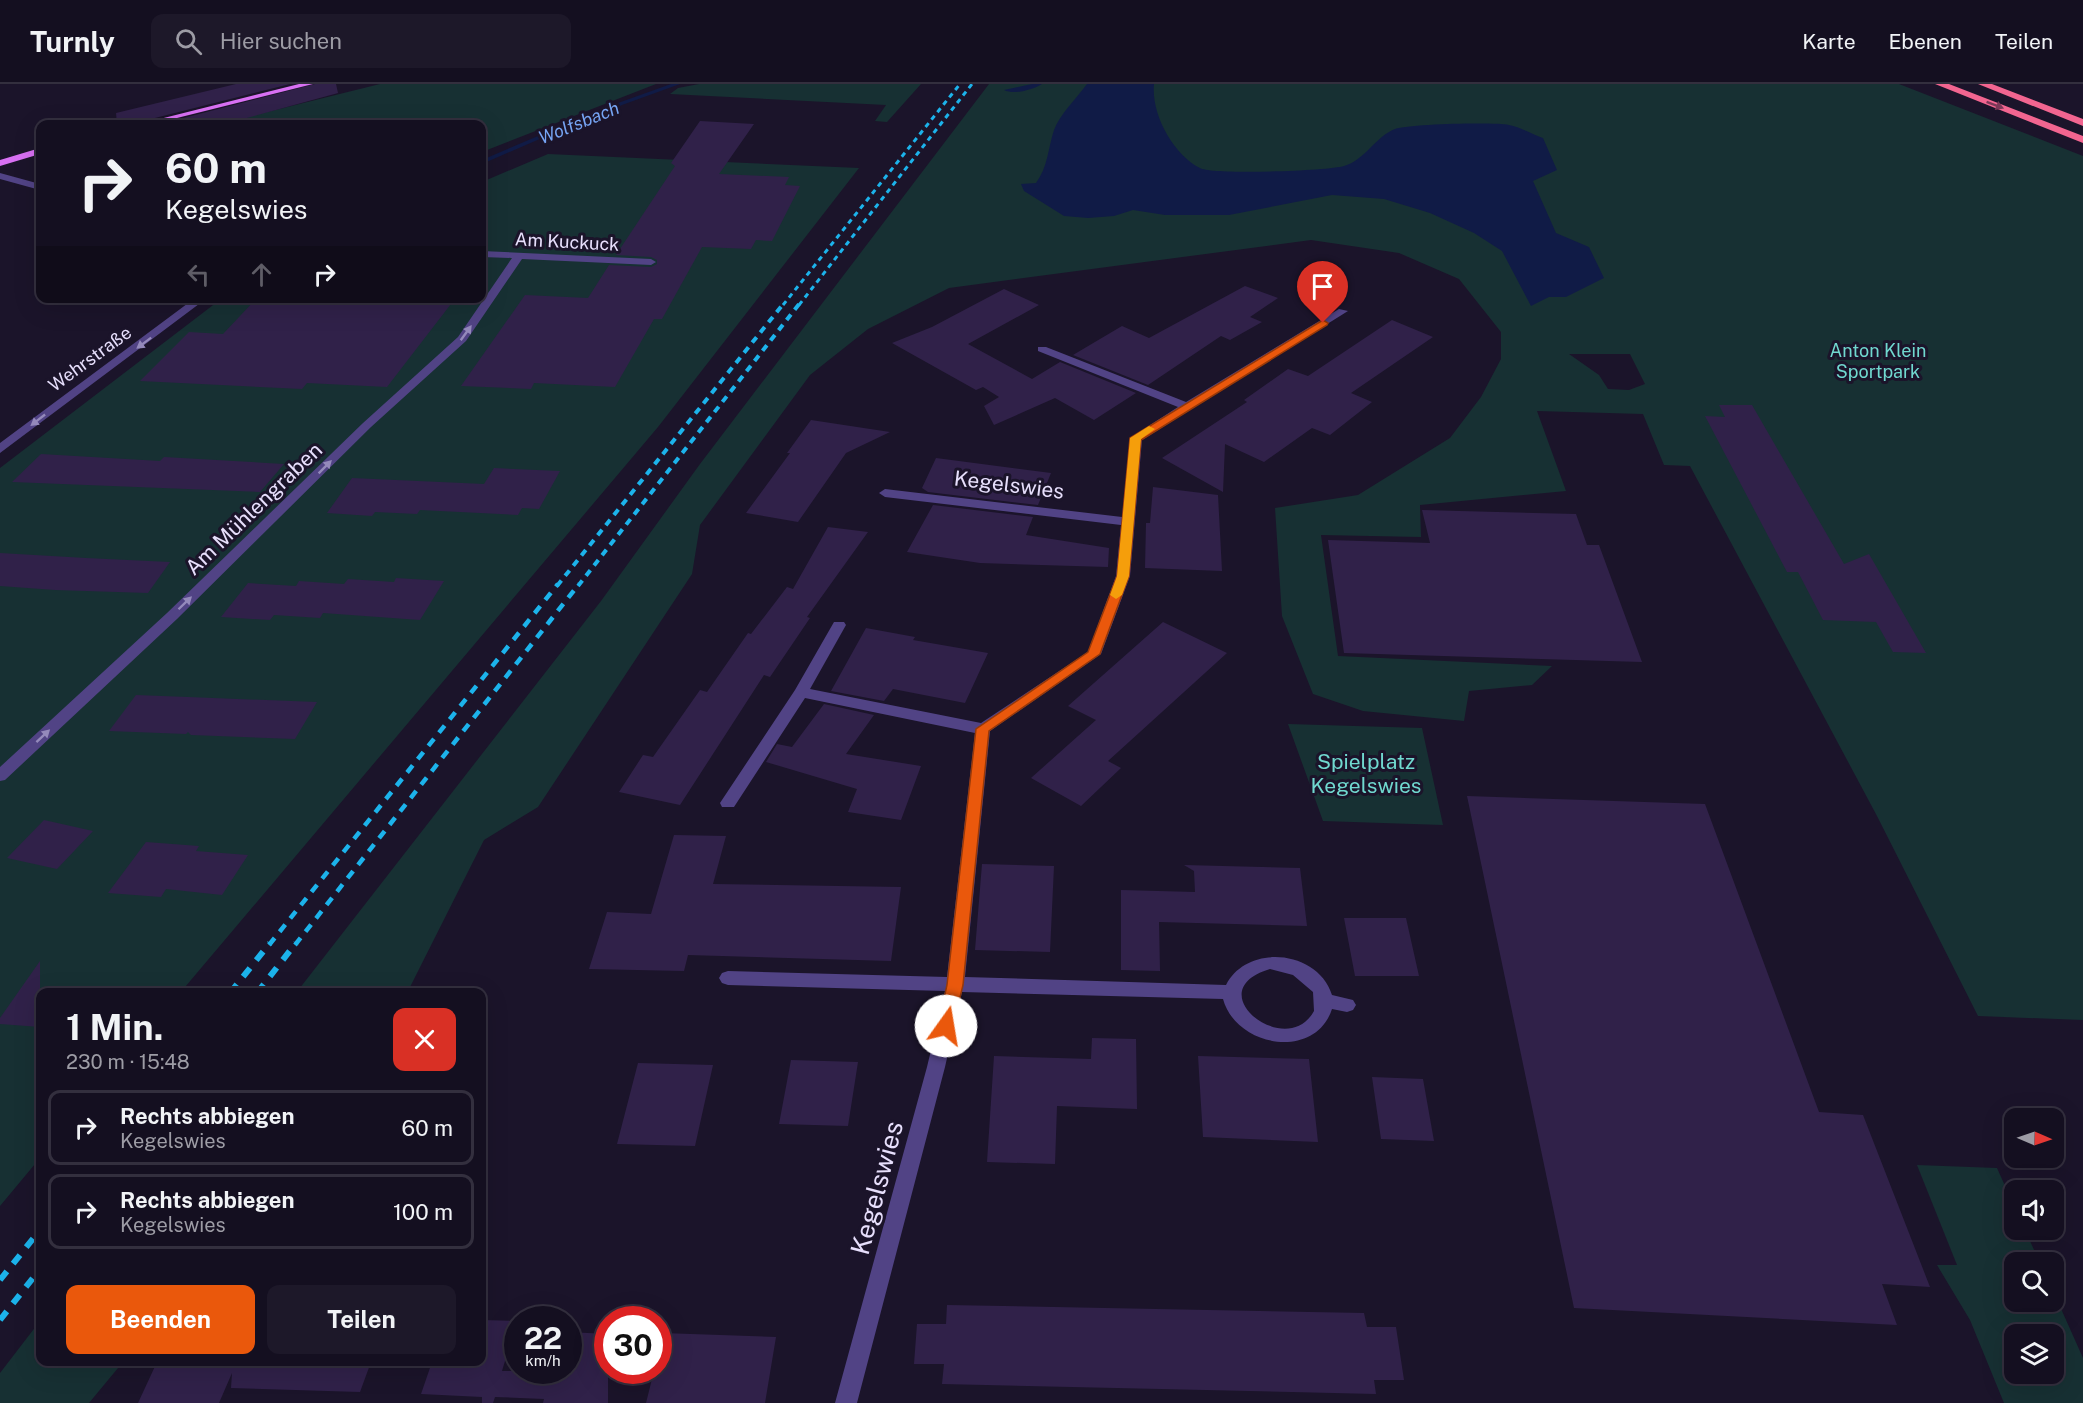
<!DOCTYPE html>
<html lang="de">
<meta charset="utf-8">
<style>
body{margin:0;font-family:"Public Sans",sans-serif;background:#1d1829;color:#f1f3f6;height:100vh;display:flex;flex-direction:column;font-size:22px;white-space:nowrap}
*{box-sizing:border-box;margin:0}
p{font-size:20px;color:#9d9ca5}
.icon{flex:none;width:33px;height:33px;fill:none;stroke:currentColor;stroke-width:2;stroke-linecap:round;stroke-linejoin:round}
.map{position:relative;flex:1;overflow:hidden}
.panel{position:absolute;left:36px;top:904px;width:450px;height:378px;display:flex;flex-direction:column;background:#140f20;border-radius:12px;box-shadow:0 6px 24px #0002,0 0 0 2px #332f3e}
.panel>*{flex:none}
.guide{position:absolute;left:36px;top:36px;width:450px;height:183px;border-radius:12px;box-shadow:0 6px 24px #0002,0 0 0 2px #332f3e;background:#140f20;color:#f1f3f6;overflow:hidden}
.needle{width:39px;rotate:92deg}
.controls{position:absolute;left:2004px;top:1024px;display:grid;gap:12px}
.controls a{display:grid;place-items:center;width:60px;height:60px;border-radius:12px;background:#140f20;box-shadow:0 6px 24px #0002,0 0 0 2px #332f3e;font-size:30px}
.speed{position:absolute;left:504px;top:1222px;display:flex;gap:12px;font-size:30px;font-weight:700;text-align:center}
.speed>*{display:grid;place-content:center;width:78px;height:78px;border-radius:50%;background:#140f20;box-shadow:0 6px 24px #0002,0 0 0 2px #332f3e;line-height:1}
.speed small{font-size:15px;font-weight:400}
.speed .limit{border:9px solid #d22;background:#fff;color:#111}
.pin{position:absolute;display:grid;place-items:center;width:51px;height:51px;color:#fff;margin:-62px -26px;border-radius:50% 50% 50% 0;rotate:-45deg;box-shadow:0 0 6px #0007}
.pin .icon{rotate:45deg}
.me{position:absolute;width:66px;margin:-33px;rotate:13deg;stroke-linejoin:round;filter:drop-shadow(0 0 4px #0008)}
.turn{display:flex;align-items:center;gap:21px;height:126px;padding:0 30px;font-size:27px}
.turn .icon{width:78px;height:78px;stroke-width:2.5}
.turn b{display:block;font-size:42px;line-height:51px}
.lanes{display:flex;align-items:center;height:57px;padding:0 30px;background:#0003;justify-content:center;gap:30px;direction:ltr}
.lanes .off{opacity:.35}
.round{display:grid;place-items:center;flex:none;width:63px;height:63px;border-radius:12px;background:#1d1829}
.head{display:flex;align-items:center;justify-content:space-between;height:102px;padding:0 30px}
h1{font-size:36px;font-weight:700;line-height:45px}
.primary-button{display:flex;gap:12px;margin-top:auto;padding:12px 30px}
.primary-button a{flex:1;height:69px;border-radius:12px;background:#ea580c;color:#fff;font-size:24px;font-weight:700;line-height:69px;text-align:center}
.primary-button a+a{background:#1d1829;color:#f1f3f6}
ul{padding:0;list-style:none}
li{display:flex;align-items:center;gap:18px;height:75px;margin:0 12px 9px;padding:0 18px;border:3px solid #332f3e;border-radius:12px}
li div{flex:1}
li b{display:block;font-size:22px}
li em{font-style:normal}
header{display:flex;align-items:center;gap:36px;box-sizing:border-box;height:84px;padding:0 30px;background:#140f20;border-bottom:2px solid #332f3e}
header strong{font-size:28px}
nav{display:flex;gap:33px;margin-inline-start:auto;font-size:21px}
.search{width:420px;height:54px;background:#1d1829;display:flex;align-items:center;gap:15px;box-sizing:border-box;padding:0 21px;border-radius:12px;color:#9d9ca5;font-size:22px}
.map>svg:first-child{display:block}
.green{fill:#173033;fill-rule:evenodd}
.water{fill:#101b46}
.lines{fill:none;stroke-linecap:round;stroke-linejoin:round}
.stream{fill:#101b46;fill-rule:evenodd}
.building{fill:#302149}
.minor{fill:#514385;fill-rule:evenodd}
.major{fill:#d870f3;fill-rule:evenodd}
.highway{fill:#f26590;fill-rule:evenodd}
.rail-far3{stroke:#1cb3eb;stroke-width:3;stroke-dasharray:5 4.5;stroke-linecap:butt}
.rail-far2{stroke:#1cb3eb;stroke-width:4;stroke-dasharray:7 6;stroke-linecap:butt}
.rail-far1{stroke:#1cb3eb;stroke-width:4.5;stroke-dasharray:9 8;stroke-linecap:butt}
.rail{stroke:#1cb3eb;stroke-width:6;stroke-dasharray:11 10;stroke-linecap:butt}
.oneway{fill:#7c3858}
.oneway2{fill:#9489bb}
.route{fill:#ea580c;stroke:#983908;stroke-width:1.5}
.slow{fill:#f59e0b}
.labels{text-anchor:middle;stroke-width:6;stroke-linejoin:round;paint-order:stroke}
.far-water-label{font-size:18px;font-style:italic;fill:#76a4f3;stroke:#1b142a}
.far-street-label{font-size:18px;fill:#e7dffc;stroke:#1b142a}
.far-park-label{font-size:18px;fill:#70d8cf;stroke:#1b142a}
.street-label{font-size:21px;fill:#e7dffc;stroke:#1b142a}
.park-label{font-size:21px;fill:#70d8cf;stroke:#1b142a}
.near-street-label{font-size:26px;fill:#e7dffc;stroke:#1b142a}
</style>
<header>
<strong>Turnly</strong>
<div class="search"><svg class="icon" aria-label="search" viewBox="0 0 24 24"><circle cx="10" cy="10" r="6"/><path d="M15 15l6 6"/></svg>Hier suchen</div>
<nav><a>Karte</a><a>Ebenen</a><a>Teilen</a></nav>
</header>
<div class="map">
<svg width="2083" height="1319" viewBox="0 0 2083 1319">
<rect width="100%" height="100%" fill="#1b142a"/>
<path class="green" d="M 380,0 L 656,0 L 482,68 L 482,40 L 219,40 Z
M 699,0 L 921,0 L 887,38 L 875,37 L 886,21 L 670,10 L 678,4 Z
M 989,0 L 1899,0 L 2083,72 L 2083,936 L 1978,932 L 1877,732 L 1690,382 L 1664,381 L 1643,330 L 1537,327 L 1566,407 L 1420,421 L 1421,453 L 1321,451 L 1338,572 L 1552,582 L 1532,601 L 1469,607 L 1464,637 L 1363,627 L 1313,610 L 1282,532 L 1275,424 L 1358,411 L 1450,354 L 1481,313 L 1501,275 L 1501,248 L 1459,195 L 1399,169 L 1311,156 L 949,204 L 868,245 L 810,291 L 700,441 L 692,490 L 538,723 L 484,756 L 407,909 L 296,909 L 601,517 L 700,380 ZM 1569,270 L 1630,270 L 1645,300 L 1629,306 L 1608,305 L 1599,291 Z
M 548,70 L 859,84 L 658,343 L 180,909 L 40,909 L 40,1074 L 0,1122 L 0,384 L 221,215 L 482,214 L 482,98 Z
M 1288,640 L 1422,644 L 1443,741 L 1323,737 Z
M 1917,1081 L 1997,1084 L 2014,1122 L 2014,1146 L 2025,1146 L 2040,1179 L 2014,1179 L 2014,1218 L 2054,1218 L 2054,1209 L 2083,1274 L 2083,1319 L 2004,1319 L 1970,1236 L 1937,1181 L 1957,1181 ZM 2014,1251 L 2054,1251 L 2054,1290 L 2014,1290 Z
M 40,1237 L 40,1278 L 123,1278 L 89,1319 L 0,1319 L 0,1289 Z"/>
<path class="water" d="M 1087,0 L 1154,0 C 1151,30 1173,70 1200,84 C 1211,91 1328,87 1344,82 C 1364,77 1376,52 1395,45 C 1409,40 1495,38 1509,41 C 1520,43 1532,50 1543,54 L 1557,86 L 1533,97 L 1556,149 L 1589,163 L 1604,194 L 1566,213 L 1549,213 L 1531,222 L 1502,167 L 1474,149 L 1430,129 L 1384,115 L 1332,111 L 1229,131 L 1165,131 L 1133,126 L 1114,132 L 1088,134 L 1064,132 L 1024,107 L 1021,100 L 1036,99 C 1048,83 1048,64 1054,46 C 1060,30 1077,14 1087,0 Z"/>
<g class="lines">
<path class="stream" d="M 671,0 L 680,0 L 622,21 L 567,47 L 542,54 L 482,80 L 482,76 L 538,52 L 563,45 L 618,19 Z
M 1032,0 L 1042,0 C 1032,6 1014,11 1004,6 Z"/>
</g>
<path class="building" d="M 236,0 L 290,0 L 139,38 L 138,40 L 117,40 L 116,29 Z
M 315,0 L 336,0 L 338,9 L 225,40 L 160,40 Z
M 700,37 L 754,40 L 719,90 L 789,93 L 785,101 L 800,102 L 772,157 L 756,156 L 751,165 L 702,163 L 662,235 L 654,235 L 615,303 L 534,299 L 531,305 L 461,302 L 525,211 L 588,214 L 609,181 L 651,183 L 657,180 L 657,176 L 651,173 L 616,171 L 675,82 L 671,79 Z
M 1245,202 L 1278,214 L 1250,233 L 1262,238 L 1230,256 L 1221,252 L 1148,301 L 1073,271 L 1122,242 L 1149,254 Z
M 1004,205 L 1039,221 L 968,260 L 1032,295 L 1060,278 L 1136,309 L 1094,336 L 1055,314 L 994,341 L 984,322 L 999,313 L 983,303 L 976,306 L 892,259 L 932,243 Z
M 257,214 L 426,214 L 454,216 L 387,303 L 307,299 L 302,305 L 140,297 L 189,248 L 223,250 Z
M 1392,236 L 1433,253 L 1351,309 L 1372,318 L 1330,351 L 1312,344 L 1264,378 L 1225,360 L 1223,408 L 1162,374 L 1247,318 L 1244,316 L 1288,285 L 1308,292 Z
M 1719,321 L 1752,321 L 1844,480 L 1869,470 L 1926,569 L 1893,568 L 1876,538 L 1823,536 L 1798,488 L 1787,488 L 1705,332 L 1725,333 Z
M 811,336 L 890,348 L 846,369 L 798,438 L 746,429 L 790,369 L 787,369 Z
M 41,370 L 160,377 L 164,373 L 284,380 L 260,408 L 12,398 Z
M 936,374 L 1051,389 L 1038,421 L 928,408 L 922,404 Z
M 494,384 L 560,387 L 539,425 L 522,424 L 518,431 L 420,426 L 417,430 L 375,428 L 372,432 L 327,429 L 352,394 L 484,400 Z
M 1153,403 L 1218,411 L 1222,487 L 1145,484 L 1146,439 L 1150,439 Z
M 933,421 L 1033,433 L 1026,451 L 1109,464 L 1108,483 L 980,479 L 907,468 Z
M 1422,426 L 1576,430 L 1587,461 L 1599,461 L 1642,578 L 1344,569 L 1328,456 L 1430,459 Z
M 828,443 L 868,448 L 807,533 L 810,534 L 770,593 L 764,591 L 680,721 L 619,708 L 643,671 L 653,673 L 700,606 L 707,608 L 748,549 L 751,550 L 787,503 L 793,505 Z
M 0,469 L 86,474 L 170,478 L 148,509 L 55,506 L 0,502 Z
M 396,494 L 444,497 L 420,536 L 323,529 L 320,534 L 274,531 L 270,536 L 221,533 L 248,499 L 296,502 L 299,497 L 344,500 L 348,495 L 394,498 Z
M 1163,538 L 1227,569 L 1108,677 L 1121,684 L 1081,722 L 1031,694 L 1096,636 L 1068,622 Z
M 866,544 L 915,553 L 913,556 L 988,569 L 965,619 L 893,605 L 884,617 L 831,607 Z
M 136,611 L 188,613 L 317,618 L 295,655 L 191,651 L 188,648 L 186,650 L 109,647 Z
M 824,620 L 874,631 L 846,670 L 921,682 L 901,736 L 848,728 L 857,705 L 766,678 L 777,660 L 792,663 Z
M 1467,712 L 1705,720 L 1819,1028 L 1863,1031 L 1930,1203 L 1882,1200 L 1897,1241 L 1574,1224 Z
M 44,736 L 93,747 L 57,785 L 7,774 Z
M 674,751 L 726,752 L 713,800 L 901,803 L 891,877 L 688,871 L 684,887 L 589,885 L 607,828 L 651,830 Z
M 146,758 L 199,762 L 196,767 L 248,771 L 222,811 L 166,805 L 161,813 L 108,809 Z
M 982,780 L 1054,782 L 1050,868 L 975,866 Z
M 1184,781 L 1300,784 L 1307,842 L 1159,838 L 1160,887 L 1121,886 L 1121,806 L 1195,808 L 1194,787 Z
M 1344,834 L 1406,834 L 1419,892 L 1355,892 Z
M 40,877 L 40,943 L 0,940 L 0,934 Z
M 1092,954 L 1136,955 L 1137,1025 L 1057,1022 L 1055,1080 L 987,1078 L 994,972 L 1091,975 Z
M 1198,972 L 1309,975 L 1318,1058 L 1203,1053 Z
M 791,976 L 858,978 L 848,1042 L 779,1040 Z
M 638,979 L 713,981 L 695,1062 L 617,1060 Z
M 1372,993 L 1423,995 L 1434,1057 L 1381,1055 Z
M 947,1221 L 1364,1229 L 1367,1243 L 1396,1243 L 1404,1296 L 1374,1296 L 1376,1310 L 942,1300 L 944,1280 L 914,1280 L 917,1240 L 946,1240 Z
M 482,1236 L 517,1237 L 502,1287 L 568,1287 L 568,1248 L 608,1250 L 608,1319 L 543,1319 L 544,1315 L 495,1313 L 493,1319 L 482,1319 L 482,1313 L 421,1310 L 432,1278 L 482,1278 Z
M 662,1249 L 776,1253 L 765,1319 L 646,1319 L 654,1287 L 658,1287 Z
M 157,1278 L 371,1278 L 360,1308 L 231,1304 L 232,1289 L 219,1319 L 138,1319 Z"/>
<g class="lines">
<path class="minor" d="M 0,89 L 40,100 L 40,106 L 0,95 Z
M 482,167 L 651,175 L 656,178 L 651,181 L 522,175 L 466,257 L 371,343 L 177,535 L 5,696 L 0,697 L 0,683 L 167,529 L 363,339 L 458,253 L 512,174 L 482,173 Z
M 195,214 L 207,214 L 0,369 L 0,359 Z
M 1339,225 L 1348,227 L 1142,356 L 1130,492 L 1101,570 L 990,647 L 965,893 L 1226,901 C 1247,859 1318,866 1332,911 L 1353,916 L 1356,921 L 1353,926 L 1347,928 L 1332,925 C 1315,977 1236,963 1223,915 L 962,908 L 945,983 L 857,1319 L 835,1319 L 927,983 L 945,907 L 728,901 L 722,899 L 719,894 L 722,889 L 728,887 L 947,893 L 975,649 L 805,614 L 734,723 L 722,723 L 720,719 L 795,606 L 834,538 L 844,538 L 846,541 L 810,605 L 981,639 L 1088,568 L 1116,492 L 1121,441 L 885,413 L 879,409 L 885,405 L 1122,433 L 1130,354 L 1178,323 L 1038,267 L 1038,263 L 1046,263 L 1186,318 ZM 1270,885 L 1293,891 L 1313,908 L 1314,927 C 1287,977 1196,907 1270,885 Z"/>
<path class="major" d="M 299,0 L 313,0 L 153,40 L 140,40 Z
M 40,64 L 40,70 L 0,82 L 0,76 Z"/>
<path class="highway" d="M 1935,0 L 1949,0 L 2083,52 L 2083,59 Z
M 1978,0 L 1992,0 L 2083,35 L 2083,42 Z"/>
<path class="rail-far3" d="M 783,221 L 960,0
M 799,221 L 972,0"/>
<path class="rail-far2" d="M 557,502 L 784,219
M 578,502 L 800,219"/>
<path class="rail-far1" d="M 269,861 L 558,500
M 295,861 L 579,500"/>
<path class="rail" d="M 230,909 L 270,859
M 257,909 L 296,859
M 0,1196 L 40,1146
M 0,1236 L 40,1185"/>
</g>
<defs><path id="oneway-solid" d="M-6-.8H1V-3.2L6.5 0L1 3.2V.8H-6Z" transform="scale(1.5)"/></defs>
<use class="oneway" href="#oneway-solid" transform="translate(1995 21) rotate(21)"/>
<g class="oneway2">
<use href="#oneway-solid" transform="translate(466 249) rotate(-54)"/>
<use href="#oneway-solid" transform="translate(144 259) rotate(143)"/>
<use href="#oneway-solid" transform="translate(38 336) rotate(142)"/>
<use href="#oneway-solid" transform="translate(325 383) rotate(-45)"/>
<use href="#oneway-solid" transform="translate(185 519) rotate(-44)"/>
<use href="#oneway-solid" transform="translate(43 652) rotate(-43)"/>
</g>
<path class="route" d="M 1323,236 L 1328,239 L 1327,241 L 1141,356 L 1129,492 L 1100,570 L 989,647 L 963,901 L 952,947 L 940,947 L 938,942 L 947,901 L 976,645 L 1088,568 L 1117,492 L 1130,354 Z"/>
<path class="slow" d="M 1149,342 L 1155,345 L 1141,355 L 1129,492 L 1122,511 L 1116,515 L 1110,511 L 1117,492 L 1130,354 Z"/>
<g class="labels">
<g class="far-water-label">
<text transform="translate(579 39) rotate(-22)" y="6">Wolfsbach</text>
</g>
<g class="far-street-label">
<text transform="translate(567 158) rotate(3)" y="6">Am Kuckuck</text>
<text transform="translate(90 275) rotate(-36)" y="6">Wehrstraße</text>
</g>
<g class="far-park-label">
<text x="1878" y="273">Anton Klein<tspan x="1878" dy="21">Sportpark</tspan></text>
</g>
<g class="street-label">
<text transform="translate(1009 401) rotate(7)" y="7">Kegelswies</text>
<text transform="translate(254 425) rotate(-44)" y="7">Am Mühlengraben</text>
</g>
<g class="park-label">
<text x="1366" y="685">Spielplatz<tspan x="1366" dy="24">Kegelswies</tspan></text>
</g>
<g class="near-street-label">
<text transform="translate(877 1104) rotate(-75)" y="9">Kegelswies</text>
</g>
</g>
</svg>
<div class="controls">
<a><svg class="needle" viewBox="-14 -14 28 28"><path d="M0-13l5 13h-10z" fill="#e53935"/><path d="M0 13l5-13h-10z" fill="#9d9ca5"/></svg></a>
<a><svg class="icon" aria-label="sound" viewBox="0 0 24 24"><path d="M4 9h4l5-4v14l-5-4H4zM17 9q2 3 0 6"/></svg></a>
<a><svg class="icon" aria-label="search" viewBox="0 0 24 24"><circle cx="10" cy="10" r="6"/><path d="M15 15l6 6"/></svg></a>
<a><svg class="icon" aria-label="layers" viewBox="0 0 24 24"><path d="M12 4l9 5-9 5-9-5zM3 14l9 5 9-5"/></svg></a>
</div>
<div class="speed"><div>22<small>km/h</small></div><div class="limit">30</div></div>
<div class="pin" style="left:1323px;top:239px;background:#d93025"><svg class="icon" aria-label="arrive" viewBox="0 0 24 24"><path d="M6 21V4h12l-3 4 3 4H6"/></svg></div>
<svg class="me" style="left:946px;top:942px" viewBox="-20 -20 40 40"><circle r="19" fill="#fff"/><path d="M0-13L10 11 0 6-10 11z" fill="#ea580c"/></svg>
<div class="guide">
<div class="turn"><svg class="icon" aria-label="right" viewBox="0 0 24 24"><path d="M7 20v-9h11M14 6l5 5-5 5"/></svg><div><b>60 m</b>Kegelswies</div></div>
<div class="lanes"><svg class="icon off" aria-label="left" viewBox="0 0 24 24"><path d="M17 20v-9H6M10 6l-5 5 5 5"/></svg><svg class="icon off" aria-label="ahead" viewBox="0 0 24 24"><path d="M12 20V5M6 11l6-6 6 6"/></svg><svg class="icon" aria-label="right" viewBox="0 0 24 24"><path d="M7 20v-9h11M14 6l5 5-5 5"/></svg></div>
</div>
<section class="panel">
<div class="head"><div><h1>1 Min.</h1><p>230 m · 15:48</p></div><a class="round" style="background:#d93025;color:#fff"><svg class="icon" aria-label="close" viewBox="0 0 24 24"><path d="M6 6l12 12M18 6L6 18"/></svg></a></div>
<ul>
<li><svg class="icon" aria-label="right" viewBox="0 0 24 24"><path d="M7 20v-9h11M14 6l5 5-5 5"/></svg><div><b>Rechts abbiegen</b><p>Kegelswies</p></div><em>60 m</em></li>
<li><svg class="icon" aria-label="right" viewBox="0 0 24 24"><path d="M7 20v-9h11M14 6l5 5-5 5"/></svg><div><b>Rechts abbiegen</b><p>Kegelswies</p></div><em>100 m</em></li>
</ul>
<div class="primary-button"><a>Beenden</a><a>Teilen</a></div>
</section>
</div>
